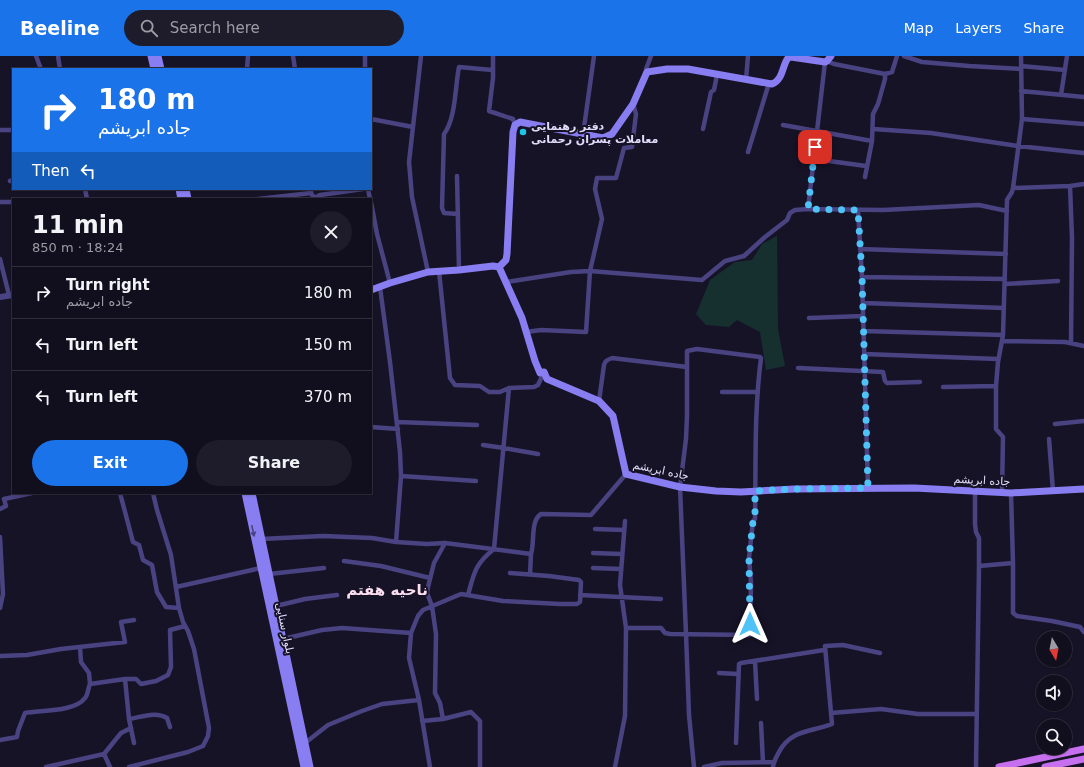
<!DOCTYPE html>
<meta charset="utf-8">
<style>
body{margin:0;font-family:"DejaVu Sans",Cairo,sans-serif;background:#1e1c2a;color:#f1f3f6;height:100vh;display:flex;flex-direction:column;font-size:15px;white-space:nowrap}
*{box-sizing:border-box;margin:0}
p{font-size:13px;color:#9c9ca4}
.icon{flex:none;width:22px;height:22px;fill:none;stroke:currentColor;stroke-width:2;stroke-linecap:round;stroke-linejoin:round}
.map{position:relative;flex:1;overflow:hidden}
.panel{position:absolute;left:12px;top:142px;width:360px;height:296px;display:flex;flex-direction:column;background:#110e1d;border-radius:0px;box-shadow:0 1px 3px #0004,0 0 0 1px #302e3b}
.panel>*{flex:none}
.hud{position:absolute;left:12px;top:12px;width:360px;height:122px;border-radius:0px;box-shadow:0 1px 3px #0004,0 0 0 1px #302e3b;background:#1a73e8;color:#fff;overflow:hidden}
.needle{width:26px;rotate:170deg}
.fabs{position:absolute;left:1036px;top:575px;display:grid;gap:8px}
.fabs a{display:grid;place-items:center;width:36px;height:36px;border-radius:50%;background:#110e1d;box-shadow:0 1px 3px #0004,0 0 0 1px #302e3b;font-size:20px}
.pin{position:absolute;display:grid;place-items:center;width:34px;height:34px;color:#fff;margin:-17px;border-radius:8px;box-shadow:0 2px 6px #0006}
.me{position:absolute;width:44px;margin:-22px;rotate:0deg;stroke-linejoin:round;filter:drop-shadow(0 0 3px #0008)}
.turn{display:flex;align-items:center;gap:14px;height:84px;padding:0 20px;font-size:18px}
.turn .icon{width:52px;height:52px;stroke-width:2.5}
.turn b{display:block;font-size:28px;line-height:34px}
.then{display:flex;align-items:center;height:38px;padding:0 20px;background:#0003;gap:8px;font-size:15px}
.round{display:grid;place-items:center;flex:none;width:42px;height:42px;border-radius:21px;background:#1e1c2a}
.summary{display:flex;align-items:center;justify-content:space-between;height:68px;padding:0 20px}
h1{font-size:24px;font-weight:700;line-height:30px}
.button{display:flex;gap:8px;margin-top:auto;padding:8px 20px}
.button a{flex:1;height:46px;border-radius:24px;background:#1a73e8;color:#fff;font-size:16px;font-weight:700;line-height:46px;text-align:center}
.button a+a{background:#1e1c2a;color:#f1f3f6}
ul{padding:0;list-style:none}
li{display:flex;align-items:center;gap:12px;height:52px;padding:0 20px;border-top:1px solid #302e3b}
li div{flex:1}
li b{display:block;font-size:15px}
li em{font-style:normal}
header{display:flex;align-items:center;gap:24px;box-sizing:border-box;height:56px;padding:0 20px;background:#1a73e8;color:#fff}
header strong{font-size:19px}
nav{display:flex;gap:22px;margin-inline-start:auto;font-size:14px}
.search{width:280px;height:36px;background:#1e1c2a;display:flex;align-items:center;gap:10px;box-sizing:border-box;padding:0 14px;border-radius:22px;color:#9c9ca4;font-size:15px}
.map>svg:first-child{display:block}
.green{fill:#163030}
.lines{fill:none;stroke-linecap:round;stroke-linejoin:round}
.minor{stroke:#494381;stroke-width:4.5}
.tertiary{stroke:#494381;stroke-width:6}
.secondary{stroke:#887ef1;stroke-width:7}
.primary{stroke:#c770ef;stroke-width:7}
.oneway{fill:#4a4382}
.route{stroke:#4fc3f7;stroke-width:7;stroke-dasharray:0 12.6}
.poi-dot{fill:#1ec6e6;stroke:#171327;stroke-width:1.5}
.labels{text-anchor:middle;stroke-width:4;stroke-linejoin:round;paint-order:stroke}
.poi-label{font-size:11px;font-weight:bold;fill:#e2dcfb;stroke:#171327;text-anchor:start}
.street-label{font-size:11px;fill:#e2dcfb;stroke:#171327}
.district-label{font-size:15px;font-weight:bold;fill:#fbdeef;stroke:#171327}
</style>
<header>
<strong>Beeline</strong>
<div class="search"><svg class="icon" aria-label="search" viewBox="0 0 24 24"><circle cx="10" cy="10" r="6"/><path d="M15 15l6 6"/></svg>Search here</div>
<nav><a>Map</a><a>Layers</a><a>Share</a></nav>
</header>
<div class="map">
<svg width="1084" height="711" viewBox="0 0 1084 711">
<rect width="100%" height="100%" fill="#171327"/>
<path class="green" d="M 777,180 L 778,273 L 785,310 L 766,314 L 760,276 L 737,264 L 729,271 L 706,269 L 696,258 L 710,224 L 735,206 L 752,204 L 762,188 Z"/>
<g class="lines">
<path class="minor" d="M 36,0 L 41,13
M 58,0 L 60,13
M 293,0 L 295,13
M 421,0 L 409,106 L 412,141 L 428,216
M 493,0 L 493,22 L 489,55 L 513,63 L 515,69
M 904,0 L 922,6 L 969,10 L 1021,13
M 827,5 L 834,8 L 885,18 L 892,16 L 897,0
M 1021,10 L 1065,14
M 247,13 L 248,0
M 365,13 L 365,0
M 647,16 L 646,13 L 651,0
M 746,24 L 748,0
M 1021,35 L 1084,41
M 1061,39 L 1067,0
M 371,63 L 413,71
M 1022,63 L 1084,68
M 783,69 L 872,85
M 703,73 L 711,36 L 714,34 L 717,19
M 873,73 L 931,77 L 1018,90 L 1084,97
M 0,74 L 13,74
M 583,79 L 594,0
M 748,96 L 769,27
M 814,103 L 866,110
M 457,120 L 459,214
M 865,121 L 872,85 L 873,58 L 878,48 L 885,23 L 885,18
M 10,125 L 13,124
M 1070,130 L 1072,182 L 1071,286
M 1013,132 L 1070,130 L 1084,128
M 85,133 L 87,143
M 311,133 L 311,137 L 314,142 L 320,139 L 363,133
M 368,133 L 370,143
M 258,143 L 311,137
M 0,146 L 13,146
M 371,146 L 377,178 L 390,227
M 808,153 L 883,154 L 979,149 L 1007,155
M 858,154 L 862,221 L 868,432
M 458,158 L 444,157 L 442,152 L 444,78 C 456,62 455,31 459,11 L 492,14
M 860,193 L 1006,198
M 0,203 L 9,239
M 439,215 L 450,322 L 455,329 L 480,330 L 489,336 L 500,336 L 509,332 L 534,331 L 538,329 L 544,316
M 862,221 L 1005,223
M 506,226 L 571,216 L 590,215 L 702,224 L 725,205 L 744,200 L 765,181 L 787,164 L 790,157 L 795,154 L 808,153 L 825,6
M 1005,228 L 1058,225
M 380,231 L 390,306 L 400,396 L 401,420 L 396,486
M 863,247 L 1004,252
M 809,262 L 863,260
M 863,275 L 1003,279
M 526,276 L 541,274 L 586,276 L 590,215 L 602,163 L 595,133 L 597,122 L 616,122 L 624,92 L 632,91 L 636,58 L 633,48
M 1002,285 L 1065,286 L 1084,290
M 864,298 L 998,303
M 798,312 L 883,316 L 885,325 L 887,327 L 920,326
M 996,330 L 996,373 L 1003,381 L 1002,437
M 943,331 L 996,330 L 998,306 L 1003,279 L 1007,144 L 1012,136 L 1013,132 L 1022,63 L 1021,0
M 722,336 L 758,336
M 599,345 L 604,309 C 605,305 607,304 612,302 L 687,311
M 397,366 L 477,369
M 1055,368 L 1084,365
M 371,371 L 398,373
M 1049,383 L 1053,435
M 483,389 L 504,392 L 538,398
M 401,420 L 476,425
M 975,435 L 975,468 L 976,476 L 979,482 L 979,510 L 976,711
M 120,437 L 133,486 L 139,489 L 143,504 L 152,509 L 157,536 L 166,551 L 179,552
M 1011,437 L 1013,507 L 1013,557 L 1017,560 L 1052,565 L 1080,571 L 1084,576
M 0,453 L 6,450 L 4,443 L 32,437
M 595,473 L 624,474
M 0,481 L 3,538 L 0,552
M 261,483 L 323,480 L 372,482 L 396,486 L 427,488 L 445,487 L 531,498 C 535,486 530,465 541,458 L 591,459 L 626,418
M 593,497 L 622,498
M 344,505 L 381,510 L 430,522
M 979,510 L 1013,507
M 593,512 L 621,513
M 269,518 L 324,512
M 530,518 L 531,498
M 176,531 L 261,512
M 468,539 C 474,517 475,508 494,493 L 509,332
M 580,539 L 661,543
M 276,550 L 305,543 L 337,539
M 626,572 L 661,572 L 665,577 L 670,578 L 750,579 L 751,527 L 749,502 L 753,465 L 755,463 C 756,409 754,356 761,302 L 760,301 L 697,293 L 687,295 L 687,360 L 686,383 L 680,431 L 686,578 L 689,659 L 694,711
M 283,583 L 322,574 L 342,572 L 411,577
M 80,591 L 81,606 L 89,617 L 90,628
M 0,600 L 27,599 L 61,593 L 125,586 L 121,566 L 134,564
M 755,605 L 757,643
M 719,617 L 738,618
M 125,623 L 136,623 L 141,628 L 156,625 L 168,619 L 171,611 L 170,574 L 185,570
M 831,657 L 881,653 L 918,658 L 976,658
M 129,663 C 142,661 156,655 167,662 L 170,671
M 443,663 L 440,647 L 435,637 L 436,578 L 432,550 L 427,537 L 428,531 L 434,507 L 445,487
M 422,665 L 443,663 L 471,656 L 480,665 L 480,711
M 761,667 L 763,706
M 0,684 L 17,681 L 18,675 L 25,657 C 41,654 75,656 85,642 C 88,639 88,632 90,628 L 125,623 L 129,663 L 134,687
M 305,687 L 328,669 L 362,655 L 382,648 L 419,644
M 736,687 L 739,608 L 741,607 L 824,594
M 46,711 L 104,698
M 110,711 L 104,698 L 121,677 L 131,672
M 129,711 L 188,696 L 203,690 L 208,680 L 209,672 L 194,593 L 188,575 L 183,566 L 179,552 L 171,499 L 157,454 L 153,437
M 430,711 L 419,644 L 409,602 L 411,577 L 418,560 L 423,554 L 461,538 L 503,545 L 560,548 L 577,548 L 580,546 L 581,526 L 579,524 L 549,520 L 510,517
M 615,711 L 625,660 L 626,572 L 620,529 L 625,465
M 704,711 L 722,707 L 774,706
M 773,711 C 774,705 776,701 779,696 C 790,674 811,676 832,668 L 825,590 L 843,589 L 880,597"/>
<path class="tertiary" d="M 0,241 L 13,239"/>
<path class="secondary" d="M 151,0 L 154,13
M 158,0 L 161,13
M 179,133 L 181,143
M 186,133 L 188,143
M 499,211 L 506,204 L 507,198 L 513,76 L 515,69 L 520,66 L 603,82 L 612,78 L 633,48 L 647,16 L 667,13 L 688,13 L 772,28 C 783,24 782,10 788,2 L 791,1 L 825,6 L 827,5 L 831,0
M 371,234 L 390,227 L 428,216 L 459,214 L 493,210 L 499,211 L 522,262 L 535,305 L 540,317 L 544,316 L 547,323 L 599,345 L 613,360 L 626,418 L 680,431 L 716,435 L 741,436 L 794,433 L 914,432 L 1011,437 L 1084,433
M 245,437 L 304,711
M 252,437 L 310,711"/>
<path class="primary" d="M 999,711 L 1084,693
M 1045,711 L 1084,703"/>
</g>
<defs><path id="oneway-solid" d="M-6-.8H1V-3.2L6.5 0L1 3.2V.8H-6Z"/></defs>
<use class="oneway" href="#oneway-solid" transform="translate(253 475) rotate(78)"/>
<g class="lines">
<path class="route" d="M 750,568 L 749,502 L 753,465 L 755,463 L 755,435 L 794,433 L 868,432 L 862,220 L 858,154 L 808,153 L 815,91"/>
</g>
<circle class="poi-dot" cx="523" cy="76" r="4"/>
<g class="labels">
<g class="poi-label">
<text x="531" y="74">دفتر رهنمایی<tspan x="531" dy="13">معاملات پسران رحمانی</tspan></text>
</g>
<g class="street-label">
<text transform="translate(661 414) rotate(12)" y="4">جاده ابریشم</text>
<text transform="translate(982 424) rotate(3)" y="4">جاده ابریشم</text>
<text transform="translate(285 572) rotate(78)" y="4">بلوار سنایی</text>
</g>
<g class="district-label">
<text x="387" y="539">ناحیه هفتم</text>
</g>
</g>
</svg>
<div class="fabs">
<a><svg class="needle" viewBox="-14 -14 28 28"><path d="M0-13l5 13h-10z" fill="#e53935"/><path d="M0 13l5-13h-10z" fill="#9c9ca4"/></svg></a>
<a><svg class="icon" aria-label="sound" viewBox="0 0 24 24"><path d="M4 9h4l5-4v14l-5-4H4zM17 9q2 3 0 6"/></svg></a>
<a><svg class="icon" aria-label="search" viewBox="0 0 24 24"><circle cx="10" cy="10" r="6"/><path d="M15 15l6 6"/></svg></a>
</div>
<div class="pin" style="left:815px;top:91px;background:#d93025"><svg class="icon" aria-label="arrive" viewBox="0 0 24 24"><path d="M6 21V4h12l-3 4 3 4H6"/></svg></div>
<svg class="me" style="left:750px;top:568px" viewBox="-20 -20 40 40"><path d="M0-17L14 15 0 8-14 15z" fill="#4fc3f7" stroke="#fff" stroke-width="4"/></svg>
<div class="hud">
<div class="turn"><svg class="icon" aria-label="right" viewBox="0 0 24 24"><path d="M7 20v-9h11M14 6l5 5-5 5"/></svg><div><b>180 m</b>جاده ابریشم</div></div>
<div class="then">Then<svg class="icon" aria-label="left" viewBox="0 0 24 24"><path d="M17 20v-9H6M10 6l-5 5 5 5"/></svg></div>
</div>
<section class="panel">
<div class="summary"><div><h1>11 min</h1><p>850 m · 18:24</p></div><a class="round"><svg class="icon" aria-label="close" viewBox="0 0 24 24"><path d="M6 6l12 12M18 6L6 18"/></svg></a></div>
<ul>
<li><svg class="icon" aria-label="right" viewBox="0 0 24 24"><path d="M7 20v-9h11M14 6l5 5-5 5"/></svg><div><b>Turn right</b><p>جاده ابریشم</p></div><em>180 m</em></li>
<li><svg class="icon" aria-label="left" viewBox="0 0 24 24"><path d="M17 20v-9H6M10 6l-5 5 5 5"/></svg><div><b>Turn left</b></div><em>150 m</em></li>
<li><svg class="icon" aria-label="left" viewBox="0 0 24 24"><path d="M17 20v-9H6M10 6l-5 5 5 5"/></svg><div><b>Turn left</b></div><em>370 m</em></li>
</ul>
<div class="button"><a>Exit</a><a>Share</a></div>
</section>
</div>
